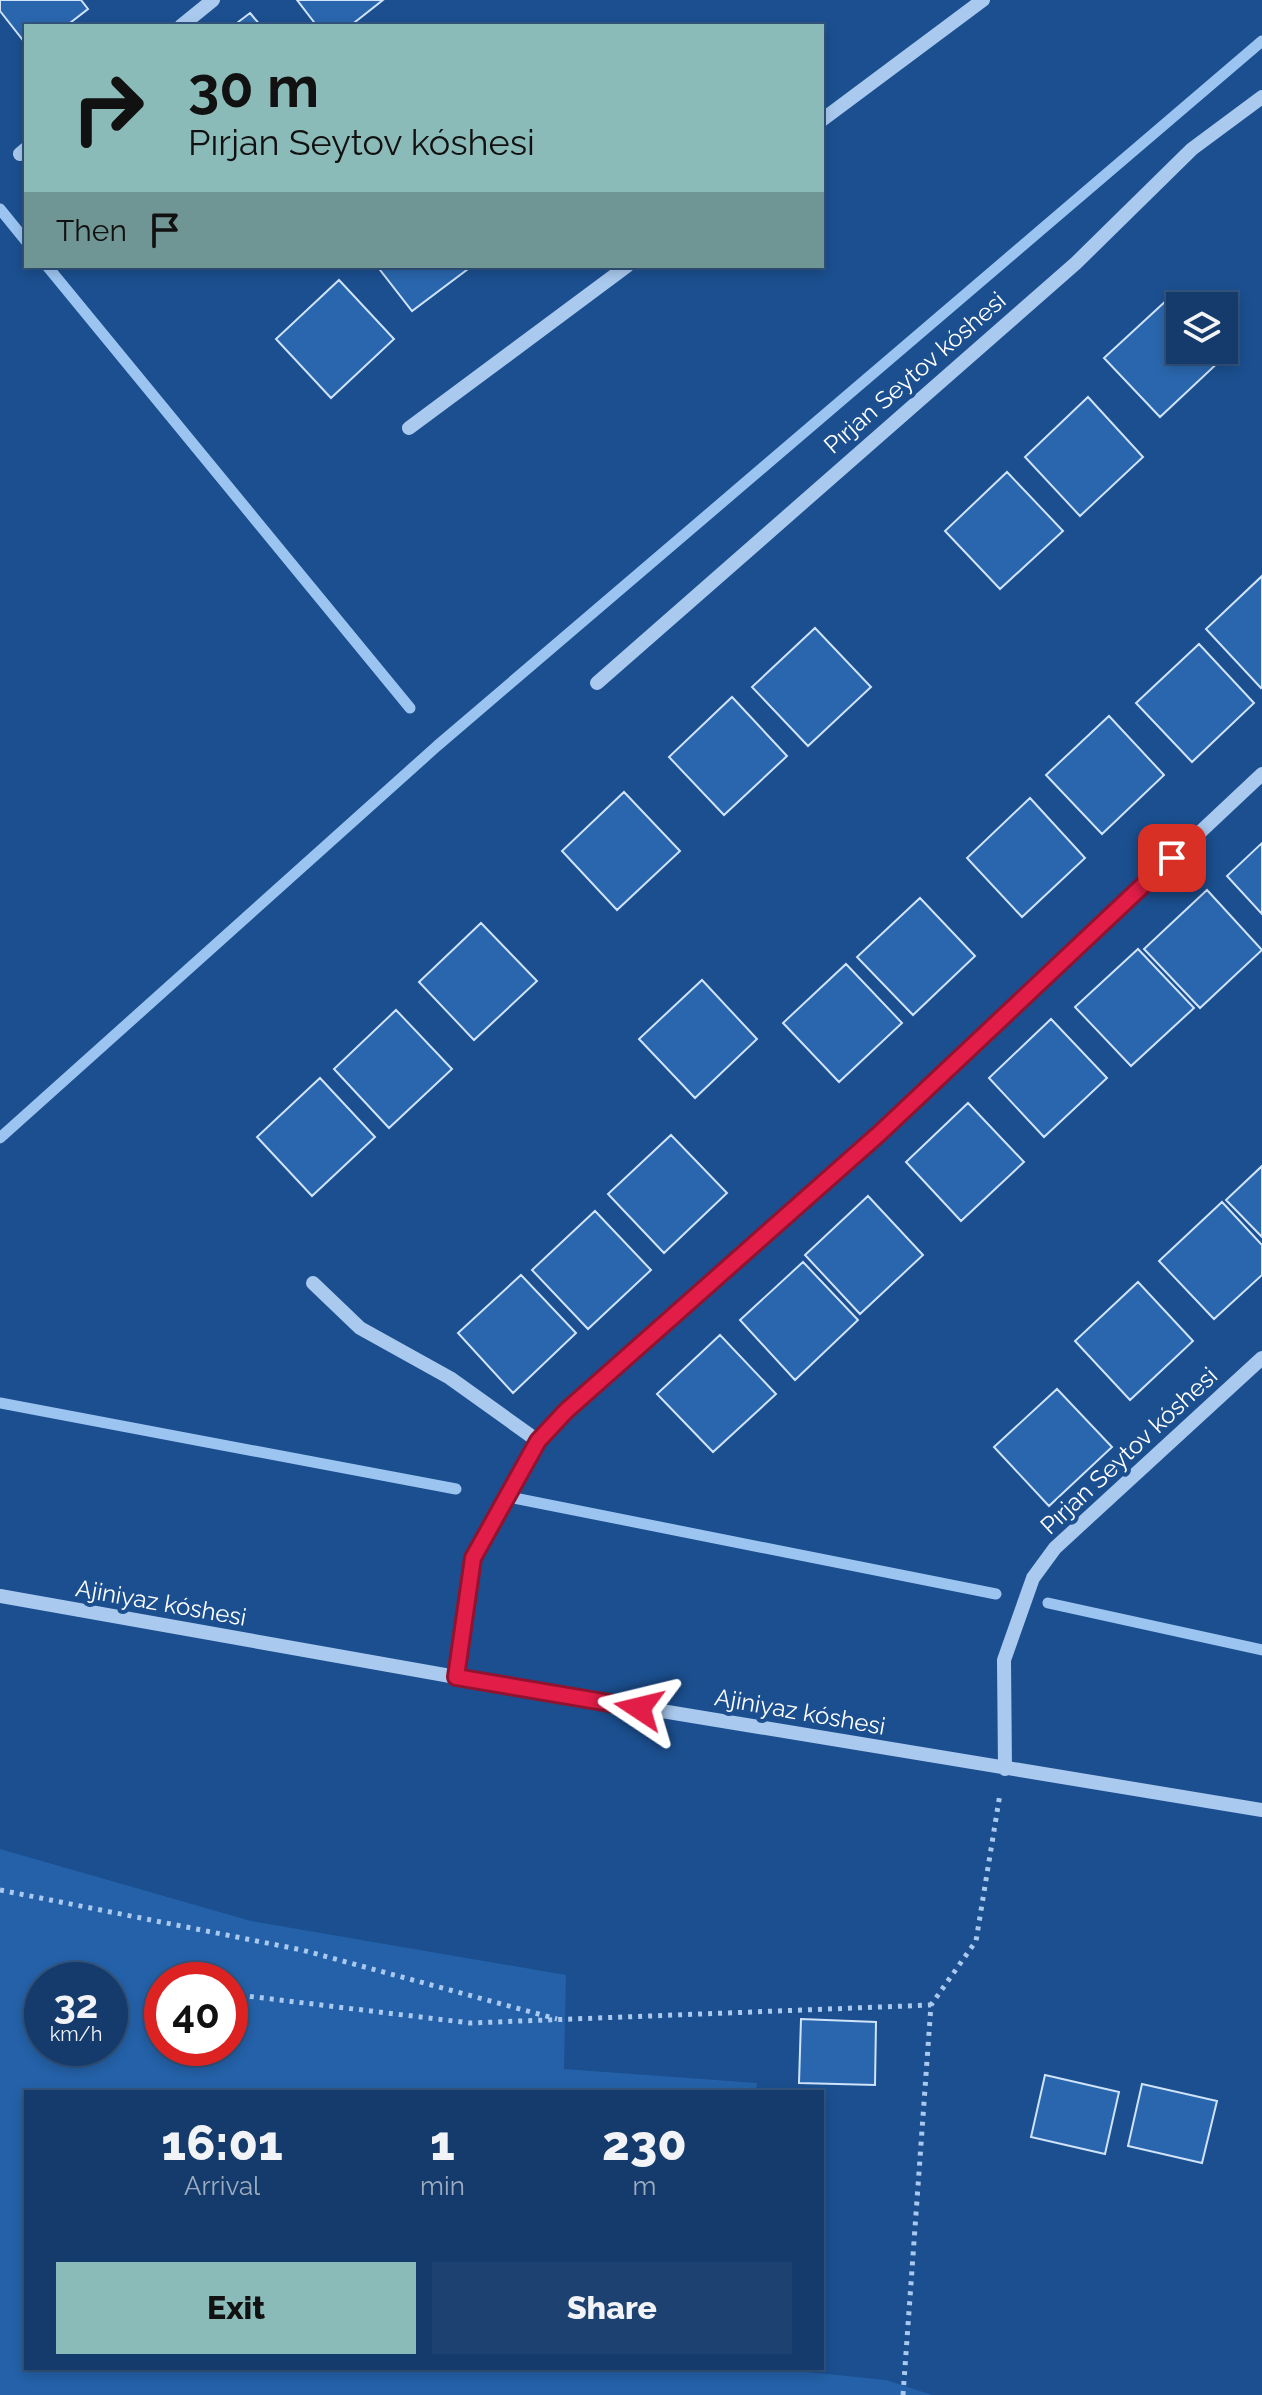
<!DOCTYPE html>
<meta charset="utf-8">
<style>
body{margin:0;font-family:Raleway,sans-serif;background:#1d4271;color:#f1f3f6;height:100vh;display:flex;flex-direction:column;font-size:30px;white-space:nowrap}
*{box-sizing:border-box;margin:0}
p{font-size:26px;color:#9dadc1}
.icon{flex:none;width:44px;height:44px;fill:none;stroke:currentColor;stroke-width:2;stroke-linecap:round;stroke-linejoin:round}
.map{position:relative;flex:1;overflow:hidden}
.side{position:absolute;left:24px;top:2090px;width:800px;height:280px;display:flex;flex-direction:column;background:#143b6b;border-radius:0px;box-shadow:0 4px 12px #0003,0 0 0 2px #33557e}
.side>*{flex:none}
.hud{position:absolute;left:24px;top:24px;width:800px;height:244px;border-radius:0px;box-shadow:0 4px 12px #0003,0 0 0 2px #33557e;background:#8bbbb9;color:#111;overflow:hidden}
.controls{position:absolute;left:1166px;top:292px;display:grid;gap:16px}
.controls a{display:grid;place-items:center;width:72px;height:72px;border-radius:0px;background:#143b6b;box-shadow:0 4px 12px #0003,0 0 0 2px #33557e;font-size:40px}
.speed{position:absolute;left:24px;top:1962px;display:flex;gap:16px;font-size:40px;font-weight:700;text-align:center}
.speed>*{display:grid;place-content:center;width:104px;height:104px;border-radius:50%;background:#143b6b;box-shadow:0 4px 12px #0003,0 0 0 2px #33557e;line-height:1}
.speed small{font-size:20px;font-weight:400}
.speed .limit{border:12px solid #d22;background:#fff;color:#111}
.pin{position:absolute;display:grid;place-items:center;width:68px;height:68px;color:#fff;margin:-34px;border-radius:16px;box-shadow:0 4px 12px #0006}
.me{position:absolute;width:88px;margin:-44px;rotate:280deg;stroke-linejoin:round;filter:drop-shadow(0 0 6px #0008)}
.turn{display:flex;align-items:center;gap:28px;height:168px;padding:0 32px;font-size:36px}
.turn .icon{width:104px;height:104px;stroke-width:2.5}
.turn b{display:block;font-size:56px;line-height:68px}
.then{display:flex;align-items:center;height:76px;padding:0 32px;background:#0003;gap:16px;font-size:30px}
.eta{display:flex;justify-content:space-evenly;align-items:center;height:136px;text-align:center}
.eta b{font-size:48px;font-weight:800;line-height:56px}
.cta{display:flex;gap:16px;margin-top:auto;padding:16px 32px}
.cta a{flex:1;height:92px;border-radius:0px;background:#8bbbb9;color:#111;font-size:32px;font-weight:800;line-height:92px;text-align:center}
.cta a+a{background:#1d4271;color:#f1f3f6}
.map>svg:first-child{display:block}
.green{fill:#2461a8;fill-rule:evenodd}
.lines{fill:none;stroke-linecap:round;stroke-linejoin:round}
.stream{stroke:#9cc4f0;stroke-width:11}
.building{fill:#2a66ad;stroke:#cfe3fa;stroke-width:2}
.path{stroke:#a9c9ee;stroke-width:5;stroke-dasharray:4 6;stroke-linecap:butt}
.minor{stroke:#a9c9ee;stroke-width:14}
.route-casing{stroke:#92132f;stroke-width:20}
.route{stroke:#e11d48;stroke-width:14}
.labels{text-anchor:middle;stroke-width:8;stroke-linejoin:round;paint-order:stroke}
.street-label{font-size:24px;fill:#fff;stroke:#1b4f8f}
</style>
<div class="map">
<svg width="1262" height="2395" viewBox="0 0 1262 2395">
<rect width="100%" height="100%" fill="#1b4f8f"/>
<path class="green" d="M 0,1849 L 251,1921 L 566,1975 L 564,2069 L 757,2083 L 756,2092 L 26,2092 L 26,2368 L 768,2368 L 886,2380 L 932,2395 L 0,2395 ZM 42,1980 L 110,1980 L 110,2048 L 42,2048 ZM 162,1980 L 230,1980 L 230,2048 L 162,2048 Z"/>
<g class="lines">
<path class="stream" d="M 0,209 L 26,241
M 47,266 L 410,708
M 0,1138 L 437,746 L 1262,41
M 0,1403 L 456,1489
M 514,1498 L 996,1594
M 1048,1603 L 1262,1650"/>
</g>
<path class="building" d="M 0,0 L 81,0 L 88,9 L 66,26 L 26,26 L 26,44 L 0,11 Z
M 297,0 L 383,0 L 350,26 L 317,26 Z
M 250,13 L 261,26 L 233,26 Z
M 377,266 L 466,266 L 468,269 L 412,311 Z
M 339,280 L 394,339 L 331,398 L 276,339 Z
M 1168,299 L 1180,312 L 1180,350 L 1216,350 L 1223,358 L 1160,417 L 1104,358 Z
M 1088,397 L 1143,457 L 1080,516 L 1025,457 Z
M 1007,472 L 1063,531 L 1000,589 L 945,531 Z
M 1262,576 L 1262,687 L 1261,688 L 1206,629 Z
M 815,628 L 871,687 L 808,746 L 752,687 Z
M 1199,644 L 1254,703 L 1192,762 L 1136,703 Z
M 732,697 L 787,756 L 724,815 L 669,757 Z
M 1109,716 L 1164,775 L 1102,834 L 1046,775 Z
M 624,792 L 680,851 L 617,910 L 562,851 Z
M 1030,798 L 1085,858 L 1022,917 L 967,858 Z
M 1262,843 L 1262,914 L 1227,876 Z
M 1207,890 L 1262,950 L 1200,1008 L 1144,949 Z
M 920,898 L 975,956 L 913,1015 L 857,957 Z
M 481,923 L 537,981 L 474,1040 L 419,982 Z
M 1138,949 L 1194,1008 L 1131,1066 L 1075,1007 Z
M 846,964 L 902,1023 L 839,1082 L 783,1023 Z
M 702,980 L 757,1039 L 695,1098 L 639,1039 Z
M 396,1010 L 452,1069 L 389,1128 L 334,1069 Z
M 1051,1019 L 1107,1078 L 1044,1137 L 989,1078 Z
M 320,1078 L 375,1137 L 312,1196 L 257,1137 Z
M 968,1103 L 1024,1162 L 961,1221 L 906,1162 Z
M 671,1135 L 727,1193 L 664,1253 L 608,1194 Z
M 1262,1166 L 1262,1237 L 1226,1200 Z
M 868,1196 L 923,1255 L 860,1314 L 805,1255 Z
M 1222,1202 L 1262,1245 L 1262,1275 L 1214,1319 L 1159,1261 Z
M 595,1211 L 651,1270 L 588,1329 L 532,1270 Z
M 803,1262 L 858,1320 L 795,1380 L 740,1320 Z
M 521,1275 L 576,1333 L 513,1393 L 458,1333 Z
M 1138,1282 L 1193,1341 L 1130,1400 L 1075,1341 Z
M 720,1335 L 776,1394 L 713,1452 L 657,1394 Z
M 1057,1389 L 1112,1447 L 1049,1506 L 994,1447 Z
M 801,2019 L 876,2022 L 875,2085 L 799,2083 Z
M 1045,2075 L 1119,2092 L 1105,2154 L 1031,2137 Z
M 1142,2084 L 1217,2101 L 1202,2163 L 1128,2146 Z"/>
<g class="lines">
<path class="path" d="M 0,1890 L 302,1950 L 557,2019
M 230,1994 L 470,2023 L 931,2005
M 903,2395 L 931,2005 L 976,1941 L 1000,1794"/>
<path class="minor" d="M 181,26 L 213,0
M 822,120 L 983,0
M 20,154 L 26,149
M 409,428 L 627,266
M 597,683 L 1076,263 L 1192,149 L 1262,97
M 313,1283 L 360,1328 L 450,1378 L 538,1441
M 0,1596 L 456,1677 L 1262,1810
M 456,1677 L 473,1558 L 538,1441 L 566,1411 L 880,1133 L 1262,774
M 1005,1769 L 1004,1660 L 1033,1578 L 1055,1548 L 1262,1358"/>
</g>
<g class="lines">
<g class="route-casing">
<path id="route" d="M 639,1708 L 456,1677 L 473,1558 L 538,1441 L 566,1411 L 880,1133 L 1172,858"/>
</g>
<use href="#route" class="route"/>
</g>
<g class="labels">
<g class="street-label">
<text transform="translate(915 373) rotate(-41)" y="8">Pırjan Seytov kóshesi</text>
<text transform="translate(1129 1451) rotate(-43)" y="8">Pırjan Seytov kóshesi</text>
<text transform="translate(161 1603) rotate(10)" y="8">Ajiniyaz kóshesi</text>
<text transform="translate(800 1712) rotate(10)" y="8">Ajiniyaz kóshesi</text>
</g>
</g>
</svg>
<div class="controls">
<a><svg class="icon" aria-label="layers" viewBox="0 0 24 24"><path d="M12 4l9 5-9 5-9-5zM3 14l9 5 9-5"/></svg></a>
</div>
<div class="speed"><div>32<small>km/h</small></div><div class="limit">40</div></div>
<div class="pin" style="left:1172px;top:858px;background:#d93025"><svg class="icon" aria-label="arrive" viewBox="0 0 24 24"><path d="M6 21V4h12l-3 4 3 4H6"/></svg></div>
<svg class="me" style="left:639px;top:1708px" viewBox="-20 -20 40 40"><path d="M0-17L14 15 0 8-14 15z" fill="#e11d48" stroke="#fff" stroke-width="4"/></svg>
<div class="hud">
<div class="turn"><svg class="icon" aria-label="right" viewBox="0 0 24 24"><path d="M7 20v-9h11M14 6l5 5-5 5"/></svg><div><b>30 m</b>Pırjan Seytov kóshesi</div></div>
<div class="then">Then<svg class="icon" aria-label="arrive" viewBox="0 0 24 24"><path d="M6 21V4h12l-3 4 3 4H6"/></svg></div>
</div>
<section class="side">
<div class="eta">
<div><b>16:01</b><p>Arrival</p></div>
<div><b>1</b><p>min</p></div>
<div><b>230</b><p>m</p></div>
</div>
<div class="cta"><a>Exit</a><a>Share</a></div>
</section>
</div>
